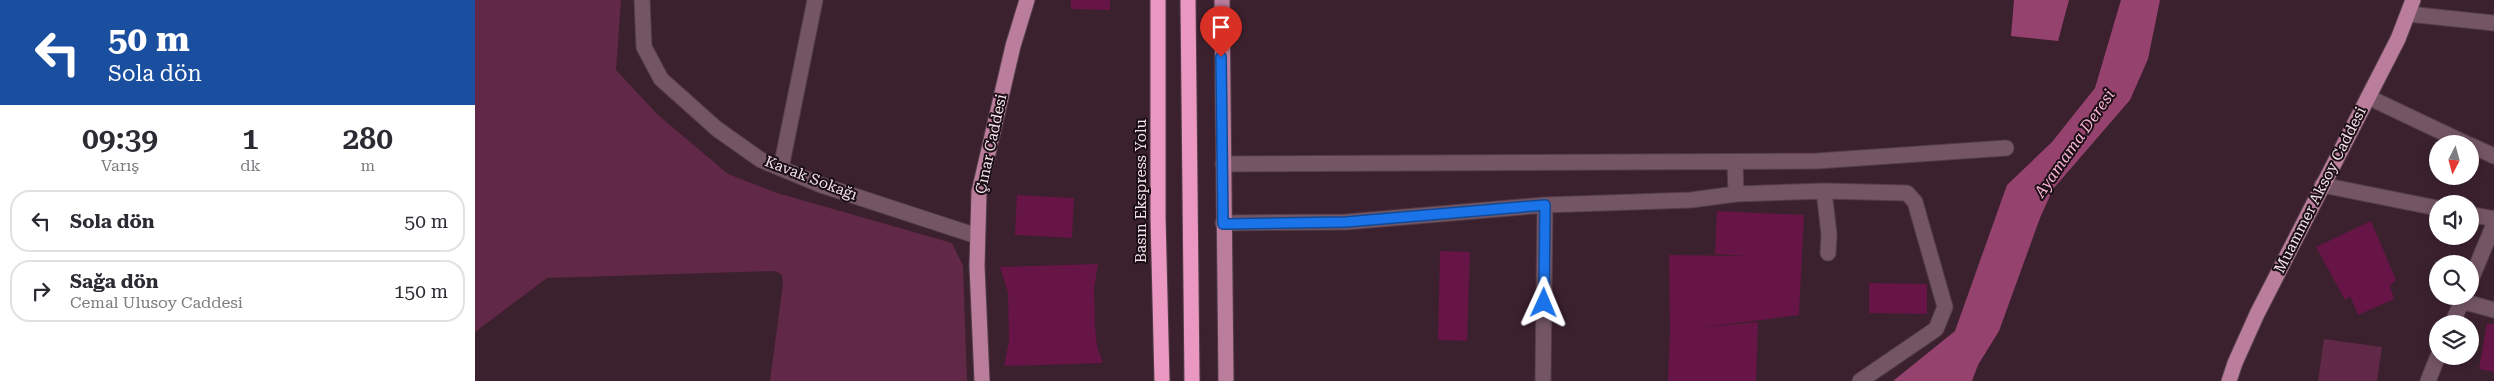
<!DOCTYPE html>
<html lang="tr">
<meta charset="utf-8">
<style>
body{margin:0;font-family:"Roboto Serif",serif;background:#f7f7f7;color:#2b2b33;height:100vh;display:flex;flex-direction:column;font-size:19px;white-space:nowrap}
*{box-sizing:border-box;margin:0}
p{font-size:16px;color:#7c7c81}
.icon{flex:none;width:28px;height:28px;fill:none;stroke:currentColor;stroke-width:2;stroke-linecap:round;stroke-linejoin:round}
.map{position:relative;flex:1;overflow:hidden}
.side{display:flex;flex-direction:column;background:#fff;width:475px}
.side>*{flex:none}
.banner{background:#1a4fa0;color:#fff;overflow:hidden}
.needle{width:32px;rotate:186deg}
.fabs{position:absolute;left:1954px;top:135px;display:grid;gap:10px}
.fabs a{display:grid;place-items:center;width:50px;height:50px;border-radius:50%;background:#fff;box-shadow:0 2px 8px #0003;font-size:25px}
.pin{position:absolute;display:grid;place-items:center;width:42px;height:42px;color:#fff;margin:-51px -21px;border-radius:50% 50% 50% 0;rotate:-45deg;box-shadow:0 0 5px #0007}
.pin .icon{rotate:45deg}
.me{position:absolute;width:55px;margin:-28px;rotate:1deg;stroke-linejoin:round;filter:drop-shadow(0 0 4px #0008)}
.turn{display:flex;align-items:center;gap:18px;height:105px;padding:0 25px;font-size:22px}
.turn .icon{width:65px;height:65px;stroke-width:2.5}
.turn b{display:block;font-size:35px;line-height:42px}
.eta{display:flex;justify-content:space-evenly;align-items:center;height:85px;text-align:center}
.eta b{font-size:30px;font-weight:600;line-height:35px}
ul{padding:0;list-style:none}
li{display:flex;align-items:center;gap:15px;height:62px;margin:0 10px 8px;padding:0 15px;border:2px solid #e1e1e2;border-radius:20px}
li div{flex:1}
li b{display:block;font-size:19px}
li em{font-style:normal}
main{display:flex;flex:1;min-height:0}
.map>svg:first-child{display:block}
.green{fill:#612847}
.water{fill:#95426f}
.building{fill:#661546}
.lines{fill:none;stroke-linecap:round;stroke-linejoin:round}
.minor-casing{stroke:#543e4a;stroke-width:17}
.major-casing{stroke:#543e4a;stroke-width:17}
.highway-casing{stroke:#543e4a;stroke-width:17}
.minor{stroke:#735564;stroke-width:15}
.major{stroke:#ba7d9c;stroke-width:15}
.highway{stroke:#ea98c1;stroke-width:15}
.route-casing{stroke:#114b97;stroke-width:12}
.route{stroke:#1a73e8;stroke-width:9}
.labels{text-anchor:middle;stroke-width:4;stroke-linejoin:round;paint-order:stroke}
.street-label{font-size:15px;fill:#f5e3eb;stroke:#1b0f15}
.water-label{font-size:16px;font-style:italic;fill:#f9b3d5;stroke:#1b0f15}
</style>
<main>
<section class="side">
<div class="banner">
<div class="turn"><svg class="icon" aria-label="left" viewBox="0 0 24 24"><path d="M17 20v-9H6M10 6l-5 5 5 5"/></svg><div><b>50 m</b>Sola dön</div></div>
</div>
<div class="eta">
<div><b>09:39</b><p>Varış</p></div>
<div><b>1</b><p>dk</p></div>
<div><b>280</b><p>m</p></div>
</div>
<ul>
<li><svg class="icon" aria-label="left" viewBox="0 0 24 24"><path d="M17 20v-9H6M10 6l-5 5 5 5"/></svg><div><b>Sola dön</b></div><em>50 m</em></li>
<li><svg class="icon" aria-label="right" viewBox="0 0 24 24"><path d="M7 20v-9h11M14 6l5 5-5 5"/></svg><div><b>Sağa dön</b><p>Cemal Ulusoy Caddesi</p></div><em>150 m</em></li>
</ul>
</section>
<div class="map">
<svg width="2019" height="381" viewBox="0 0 2019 381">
<rect width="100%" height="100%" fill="#3b212e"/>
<path class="green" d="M 0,0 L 146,0 L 141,70 L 182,114 L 253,174 L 302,193 L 477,243 L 488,266 L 492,381 L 295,381 L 308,284 L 307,275 L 300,271 L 72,278 L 0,332 Z
M 1849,339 L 1907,347 L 1902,381 L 1843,381 Z"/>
<path class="water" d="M 1539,0 L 1594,0 L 1583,41 L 1536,36 Z
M 1646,0 L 1685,0 L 1673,59 L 1655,100 L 1578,189 L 1565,218 L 1524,331 L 1503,365 L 1497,381 L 1418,381 L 1480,331 L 1532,185 L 1577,142 L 1620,88 Z"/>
<path class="building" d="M 596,0 L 635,0 L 635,10 L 596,9 Z
M 542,195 L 599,198 L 597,238 L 540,235 Z
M 1242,211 L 1329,215 L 1324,315 L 1224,328 L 1283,322 L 1281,381 L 1193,381 L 1195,332 L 1194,255 L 1273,256 L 1240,254 Z
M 1896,221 L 1921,280 L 1915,286 L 1919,299 L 1883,315 L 1875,296 L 1870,300 L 1841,247 Z
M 965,251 L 995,252 L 992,341 L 963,340 Z
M 623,264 L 619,288 L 620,327 L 622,346 L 628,363 L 529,366 L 534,341 L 533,293 L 525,267 Z
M 1394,283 L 1452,284 L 1452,314 L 1394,313 Z
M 2012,323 L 2019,325 L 2019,372 L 2004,369 Z"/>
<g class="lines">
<g class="minor-casing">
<path id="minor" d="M 167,0 L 169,47 L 186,79 L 242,129 L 286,160 L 346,185 L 502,236
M 1933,14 L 2019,23
M 1893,97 L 1992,144
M 1995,145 L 2019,156
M 1260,162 L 1261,194
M 748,164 L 1342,161 L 1531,148
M 306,168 L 340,0
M 1847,185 L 1962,208
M 1349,191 L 1432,193 L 1440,202 L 1470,307 L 1461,329 L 1385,381
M 1995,214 L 2019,219
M 748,223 L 871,222 L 1070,205 L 1216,200 L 1261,194 L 1349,191 L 1354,234 L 1353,253
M 1995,282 L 2019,224
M 1987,301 L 2019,310
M 1977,324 L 1989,296
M 1068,381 L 1070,205
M 1953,381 L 1963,356"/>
</g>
<g class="major-casing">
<path id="major" d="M 747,0 L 751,381
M 507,381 L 502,266 L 504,192 L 538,46 L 552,0
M 1754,381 L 1760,363 L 1782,314 L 1923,39 L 1938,0"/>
</g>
<g class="highway-casing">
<path id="highway" d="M 683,0 L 683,217 L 687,381
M 713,0 L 717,381"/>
</g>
<use href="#minor" class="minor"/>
<use href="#major" class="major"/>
<use href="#highway" class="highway"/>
</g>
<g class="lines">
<g class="route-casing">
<path id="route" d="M 746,57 L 748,224 L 871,222 L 1070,205 L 1069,303"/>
</g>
<use href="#route" class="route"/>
</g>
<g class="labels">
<g class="street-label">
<text transform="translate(516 144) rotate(-78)" y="5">Çınar Caddesi</text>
<text transform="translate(336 178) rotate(21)" y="5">Kavak Sokağı</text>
<text transform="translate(1845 190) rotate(-63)" y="5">Muammer Aksoy Caddesi</text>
<text transform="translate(666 191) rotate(-90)" y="5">Basın Ekspress Yolu</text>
</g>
<g class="water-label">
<text transform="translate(1599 143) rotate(-55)" y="6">Ayamama Deresi</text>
</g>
</g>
</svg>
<div class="fabs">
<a><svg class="needle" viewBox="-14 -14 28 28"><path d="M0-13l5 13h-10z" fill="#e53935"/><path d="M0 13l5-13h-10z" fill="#7c7c81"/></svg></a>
<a><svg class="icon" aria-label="sound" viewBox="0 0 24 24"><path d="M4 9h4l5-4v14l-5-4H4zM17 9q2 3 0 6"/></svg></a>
<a><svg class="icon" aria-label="search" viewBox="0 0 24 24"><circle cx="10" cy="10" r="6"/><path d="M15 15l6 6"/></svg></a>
<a><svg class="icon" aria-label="layers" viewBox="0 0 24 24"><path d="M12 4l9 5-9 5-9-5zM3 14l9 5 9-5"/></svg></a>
</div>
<div class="pin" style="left:746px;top:57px;background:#d93025"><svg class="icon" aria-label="arrive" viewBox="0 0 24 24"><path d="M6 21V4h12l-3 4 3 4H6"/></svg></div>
<svg class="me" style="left:1069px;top:303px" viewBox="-20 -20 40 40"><path d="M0-17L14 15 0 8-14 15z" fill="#1a73e8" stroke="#fff" stroke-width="4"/></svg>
</div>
</main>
